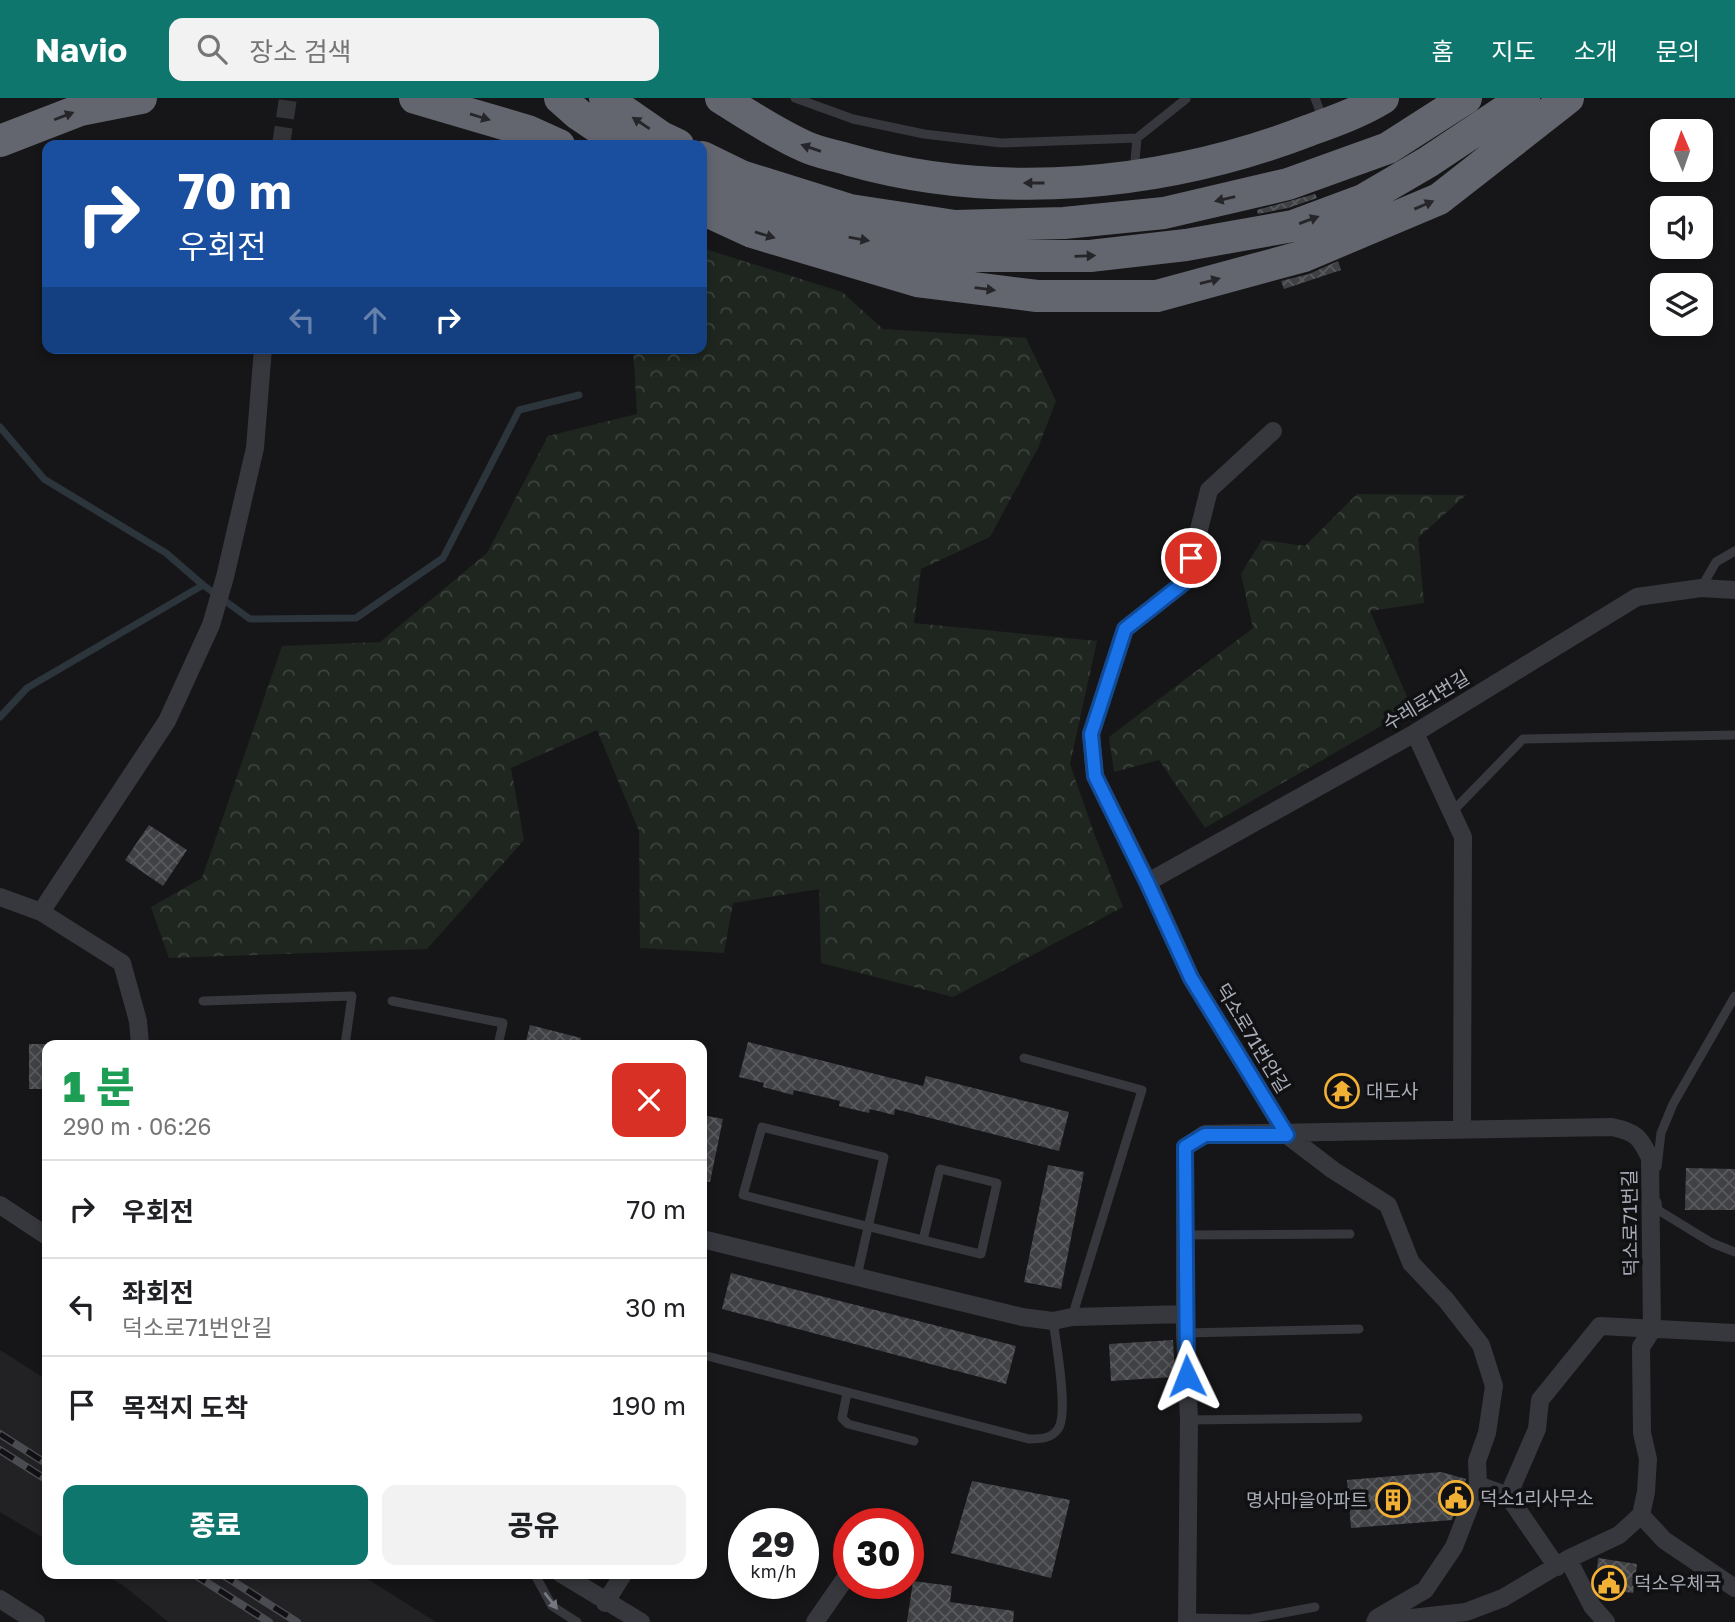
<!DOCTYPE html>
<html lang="ko">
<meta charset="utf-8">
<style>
body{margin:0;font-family:"Golos Text","Noto Sans KR",sans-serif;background:#f2f2f2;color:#202124;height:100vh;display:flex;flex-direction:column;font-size:26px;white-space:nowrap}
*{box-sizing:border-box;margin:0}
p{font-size:23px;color:#757577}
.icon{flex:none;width:38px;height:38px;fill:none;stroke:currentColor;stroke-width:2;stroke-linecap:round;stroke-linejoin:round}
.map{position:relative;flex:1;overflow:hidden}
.sheet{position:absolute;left:42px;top:942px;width:665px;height:539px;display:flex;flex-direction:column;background:#fff;border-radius:14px;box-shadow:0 4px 10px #0003}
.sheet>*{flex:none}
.banner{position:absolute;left:42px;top:42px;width:665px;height:214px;border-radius:14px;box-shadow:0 4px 10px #0003;background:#1a4fa0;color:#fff;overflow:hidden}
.needle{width:46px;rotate:358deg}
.tools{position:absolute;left:1650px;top:21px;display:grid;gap:14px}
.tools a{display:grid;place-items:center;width:63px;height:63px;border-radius:14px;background:#fff;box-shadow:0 4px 10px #0003;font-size:35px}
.speed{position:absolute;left:728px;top:1410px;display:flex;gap:14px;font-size:35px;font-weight:700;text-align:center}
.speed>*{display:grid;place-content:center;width:91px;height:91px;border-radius:50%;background:#fff;box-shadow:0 4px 10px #0003;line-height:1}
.speed small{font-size:18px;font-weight:400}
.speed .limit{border:10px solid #d22;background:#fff;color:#111}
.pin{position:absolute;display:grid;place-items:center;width:60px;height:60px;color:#fff;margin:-30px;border:4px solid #fff;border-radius:50%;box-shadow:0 2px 7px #0007}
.me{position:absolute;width:77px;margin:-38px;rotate:358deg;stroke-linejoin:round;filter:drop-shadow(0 0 5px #0008)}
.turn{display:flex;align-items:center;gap:24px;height:147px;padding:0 21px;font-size:32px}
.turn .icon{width:91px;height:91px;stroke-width:2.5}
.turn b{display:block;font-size:49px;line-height:60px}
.lanes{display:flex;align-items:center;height:66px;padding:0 21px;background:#0003;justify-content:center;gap:35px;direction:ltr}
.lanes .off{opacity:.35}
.round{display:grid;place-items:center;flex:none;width:74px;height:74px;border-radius:14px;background:#f2f2f2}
.summary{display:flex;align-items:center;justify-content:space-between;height:119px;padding:0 21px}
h1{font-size:42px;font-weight:800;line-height:52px;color:#1e9e55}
.action{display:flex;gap:14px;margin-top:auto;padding:14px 21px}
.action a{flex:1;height:80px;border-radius:14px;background:#0f766e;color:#fff;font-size:28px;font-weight:800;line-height:80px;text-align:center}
.action a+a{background:#f2f2f2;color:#202124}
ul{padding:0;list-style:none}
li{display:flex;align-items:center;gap:21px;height:98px;padding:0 21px;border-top:2px solid #e0e0e0}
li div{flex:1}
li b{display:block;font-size:26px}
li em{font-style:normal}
header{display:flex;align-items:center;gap:42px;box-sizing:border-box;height:98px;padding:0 35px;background:#0f766e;color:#fff}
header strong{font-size:33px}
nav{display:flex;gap:38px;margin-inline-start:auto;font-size:24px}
.search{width:490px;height:63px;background:#f2f2f2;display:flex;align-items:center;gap:18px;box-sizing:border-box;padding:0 24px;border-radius:14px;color:#757577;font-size:26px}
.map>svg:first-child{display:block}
.built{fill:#222225}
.forest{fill:url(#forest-crowns)}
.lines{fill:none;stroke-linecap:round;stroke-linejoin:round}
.stream{stroke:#2c353c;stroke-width:7}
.building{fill:url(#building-cross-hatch)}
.minor-tunnel{stroke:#333438;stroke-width:18;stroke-dasharray:18 9;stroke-linecap:butt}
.service{stroke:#37383d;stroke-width:9}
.minor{stroke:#37383d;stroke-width:18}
.motorway{stroke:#63666e;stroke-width:32}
.rail-casing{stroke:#4a4c52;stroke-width:8}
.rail{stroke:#111113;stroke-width:5;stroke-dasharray:16;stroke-linecap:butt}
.oneway{fill:#26262a}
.oneway2{fill:#757881}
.route-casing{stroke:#114b97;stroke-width:18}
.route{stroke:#1a73e8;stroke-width:12}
.labels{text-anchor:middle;stroke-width:7;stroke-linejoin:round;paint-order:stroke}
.street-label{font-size:19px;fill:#a8adb8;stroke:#111113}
.poi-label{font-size:19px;fill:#a8adb8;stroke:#111113;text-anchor:start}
</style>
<header>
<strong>Navio</strong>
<div class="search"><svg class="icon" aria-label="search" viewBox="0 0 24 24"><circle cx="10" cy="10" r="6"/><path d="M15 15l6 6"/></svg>장소 검색</div>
<nav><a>홈</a><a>지도</a><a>소개</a><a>문의</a></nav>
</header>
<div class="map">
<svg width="1735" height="1524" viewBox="0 0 1735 1524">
<defs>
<pattern id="forest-crowns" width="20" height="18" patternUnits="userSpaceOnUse" patternTransform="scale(1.75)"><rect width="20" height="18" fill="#1e261f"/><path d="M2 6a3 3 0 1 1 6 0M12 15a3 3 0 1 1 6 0" fill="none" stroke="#3c433d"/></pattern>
<pattern id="building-cross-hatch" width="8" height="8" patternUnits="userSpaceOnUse" patternTransform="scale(1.75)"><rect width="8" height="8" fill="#404145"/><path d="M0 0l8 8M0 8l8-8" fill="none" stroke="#595a5e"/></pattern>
</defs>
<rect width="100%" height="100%" fill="#161618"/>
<path class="built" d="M 0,1252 L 47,1282 L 47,1442 L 0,1414 Z
M 102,1475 L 358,1475 L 436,1524 L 168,1524 L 124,1488 Z"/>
<path class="forest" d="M 702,150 L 842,194 L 883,231 L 1026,240 L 1056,303 L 1038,350 L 990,439 L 921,471 L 914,525 L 1097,543 L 1070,666 L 1094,735 L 1123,809 L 953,899 L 821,865 L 819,791 L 733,805 L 724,855 L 640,850 L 639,733 L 597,632 L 511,670 L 524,742 L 427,851 L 169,860 L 151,809 L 202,780 L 282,548 L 380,544 L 487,455 L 548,338 L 637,316 L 633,250 L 702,250 Z
M 1357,396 L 1466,397 L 1418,440 L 1424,505 L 1370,513 L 1412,610 L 1205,730 L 1159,662 L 1114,674 L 1109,639 L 1253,530 L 1241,476 L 1262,442 L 1305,448 Z"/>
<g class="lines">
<path class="stream" d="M 0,329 L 44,381 L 166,455 L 203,487 L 27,590 L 0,619
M 203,487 L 250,521 L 356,520 L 443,460 L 519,312 L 579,297"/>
</g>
<path class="building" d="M 1315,96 L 1317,100 L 1288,110 L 1258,116 L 1257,112 Z
M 1338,163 L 1341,172 L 1284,191 L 1281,183 L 1309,176 Z
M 149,727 L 187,752 L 163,788 L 125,762 Z
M 530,927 L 581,940 L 580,947 L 525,947 Z
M 748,944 L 923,988 L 926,978 L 1069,1014 L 1059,1053 L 895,1011 L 894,1017 L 870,1011 L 869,1015 L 839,1008 L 840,1003 L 794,992 L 793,997 L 763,989 L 764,985 L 739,979 Z
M 29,946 L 47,946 L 47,991 L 29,991 Z
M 702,1017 L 723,1021 L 710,1084 L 702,1083 Z
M 1048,1067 L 1084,1074 L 1061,1191 L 1024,1184 Z
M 1686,1070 L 1735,1071 L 1735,1112 L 1685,1112 Z
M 731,1175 L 1016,1248 L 1006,1286 L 722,1211 Z
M 1173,1242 L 1175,1279 L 1111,1283 L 1109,1246 Z
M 1441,1374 L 1466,1381 L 1452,1422 L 1351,1430 L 1347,1382 Z
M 972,1383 L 1070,1402 L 1051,1480 L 951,1455 Z
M 1598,1460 L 1637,1466 L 1633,1495 L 1596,1490 Z
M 913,1483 L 952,1488 L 950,1504 L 1014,1513 L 1013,1524 L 907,1524 Z"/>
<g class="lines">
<path class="minor-tunnel" d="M 281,47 L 288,0"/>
<path class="service" d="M 795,0 L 853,21 L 924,36 L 1001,45 L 1137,40
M 1315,0 L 1323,22
M 1134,74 L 1137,40 L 1186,1
M 1701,490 L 1716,464 L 1735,453
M 1452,714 L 1523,641 L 1735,637
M 203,903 L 352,898 L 345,947
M 392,903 L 503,925 L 498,947
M 1024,960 L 1142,992 L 1072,1219
M 1657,1069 L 1661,1035 L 1673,1006 L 1735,898
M 1657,1104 L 1658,1112 L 1712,1145 L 1735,1154
M 1186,1137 L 1350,1136
M 857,1178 L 884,1059 L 762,1029 L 743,1097 C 822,1117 901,1137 981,1156 L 997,1085 L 940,1071 L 923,1142
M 1185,1235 L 1359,1231
M 703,1257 L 1029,1341 C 1040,1341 1051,1341 1058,1331 C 1069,1316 1056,1244 1053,1223
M 847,1295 L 842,1320 L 848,1326 L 914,1343
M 1189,1322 L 1358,1320
M 534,1475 L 552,1508 L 577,1524
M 1187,1520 L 1250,1521 L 1315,1509"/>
<path class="minor" d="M 1273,333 L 1209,392 L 1186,483 L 1125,531 L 1091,636 L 1095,678 L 1148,784 L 1191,880 L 1287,1037 L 1333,1072 L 1388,1107 L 1411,1165 L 1446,1202 L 1481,1247 L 1494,1288 L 1487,1335 L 1477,1363 L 1478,1387 L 1454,1449 L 1425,1492 L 1377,1520
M 1415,635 L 1463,739 L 1462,1030
M 1148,784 L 1415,635 L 1637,499 L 1701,490 L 1735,492
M 0,799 L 41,814 L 122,865 L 138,923 L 140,947
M 41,814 L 167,623 L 211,527 L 225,479 L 255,350 L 263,250
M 0,1107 L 47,1138
M 702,1141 L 1022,1219 L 1053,1223 L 1072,1219 L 1186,1216
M 1478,1387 L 1508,1398 L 1557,1469
M 1508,1398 L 1537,1331 L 1540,1302 L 1600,1228 L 1735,1235
M 1641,1417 L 1664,1442 L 1735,1490
M 1568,1461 L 1592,1508 L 1606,1524
M 560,1475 L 641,1524
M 0,1501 L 36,1524
M 605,1505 L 624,1475
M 815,1524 L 849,1475
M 1187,1524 L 1189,1322 L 1185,1235 L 1185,1049 L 1205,1036 L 1612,1029 C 1636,1034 1640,1039 1650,1060 L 1652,1232 L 1641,1249 L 1642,1335 L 1648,1361 L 1646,1394 L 1641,1417 L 1619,1437 L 1568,1461 L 1503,1500 L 1466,1514 L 1375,1524"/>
<path class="motorway" d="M 415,0 L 528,33 L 559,47
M 560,0 L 578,16 L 624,47
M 605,0 L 661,39 L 678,47
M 721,0 C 748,17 775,35 804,48 C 818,55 835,57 850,62 C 999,104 1166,88 1310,32 C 1335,23 1360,14 1383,0
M 0,43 L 80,12 L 141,0
M 702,59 L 741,78 L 850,112 L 955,128 L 1064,125 L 1164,115 L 1288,86 L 1388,50 L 1466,0
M 702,89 L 739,106 L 828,136 L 962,158 L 1090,158 L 1186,147 L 1293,128 L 1363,102 L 1428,64 L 1524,0
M 702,111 L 752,134 L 917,183 L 1037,198 L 1157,198 L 1304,158 L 1439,101 L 1568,0"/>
<g class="rail-casing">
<path id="rail" d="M 0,1336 L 47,1366
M 0,1352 L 47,1382
M 192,1475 L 269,1524
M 220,1475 L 297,1524"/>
</g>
<use href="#rail" class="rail"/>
</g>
<defs><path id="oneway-solid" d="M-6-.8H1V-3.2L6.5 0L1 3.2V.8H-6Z" transform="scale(1.75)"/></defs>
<g class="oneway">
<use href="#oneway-solid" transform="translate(64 18) rotate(-21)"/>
<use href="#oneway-solid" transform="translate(480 19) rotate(17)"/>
<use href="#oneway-solid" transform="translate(641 25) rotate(-146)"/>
<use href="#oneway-solid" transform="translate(811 50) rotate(-161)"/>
<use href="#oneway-solid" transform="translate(1034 85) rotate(-180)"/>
<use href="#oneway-solid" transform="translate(1225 101) rotate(167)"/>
<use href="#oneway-solid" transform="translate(1424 107) rotate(-23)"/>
<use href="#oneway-solid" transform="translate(1309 122) rotate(-20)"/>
<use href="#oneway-solid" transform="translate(765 137) rotate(17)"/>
<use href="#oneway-solid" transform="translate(859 141) rotate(10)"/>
<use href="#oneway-solid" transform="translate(1085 158) rotate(-2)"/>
<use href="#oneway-solid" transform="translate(1210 183) rotate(-15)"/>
<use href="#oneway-solid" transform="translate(985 191) rotate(7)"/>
</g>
<use class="oneway2" href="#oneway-solid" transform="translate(551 1503) rotate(52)"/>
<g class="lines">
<g class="route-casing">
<path id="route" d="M 1187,1278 L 1185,1049 L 1205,1037 L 1287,1037 L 1191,880 L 1147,784 L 1095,678 L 1091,636 L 1125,531 L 1186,483 L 1191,460"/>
</g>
<use href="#route" class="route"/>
</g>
<defs>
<g id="temple-ring" transform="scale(1.75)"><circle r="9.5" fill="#111113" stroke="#f2b134" stroke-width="1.5"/><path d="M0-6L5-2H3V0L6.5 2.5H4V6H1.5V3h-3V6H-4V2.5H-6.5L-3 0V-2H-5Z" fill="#f2b134"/></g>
<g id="civic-ring" transform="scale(1.75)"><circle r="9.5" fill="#111113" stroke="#f2b134" stroke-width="1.5"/><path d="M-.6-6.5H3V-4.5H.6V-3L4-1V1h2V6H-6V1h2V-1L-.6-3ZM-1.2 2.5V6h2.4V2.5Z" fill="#f2b134"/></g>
<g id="building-ring" transform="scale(1.75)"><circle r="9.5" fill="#111113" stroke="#f2b134" stroke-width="1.5"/><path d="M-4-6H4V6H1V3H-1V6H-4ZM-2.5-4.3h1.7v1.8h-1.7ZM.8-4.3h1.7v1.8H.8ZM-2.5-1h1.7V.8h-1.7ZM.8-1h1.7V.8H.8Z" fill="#f2b134"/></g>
</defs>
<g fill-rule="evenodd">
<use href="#temple-ring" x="1342" y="993"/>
<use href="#civic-ring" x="1456" y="1400"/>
<use href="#building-ring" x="1393" y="1402"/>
<use href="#civic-ring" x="1609" y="1485"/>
</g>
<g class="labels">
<g class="street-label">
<text transform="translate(1426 602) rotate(-31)" y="7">수레로1번길</text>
<text transform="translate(1253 940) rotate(59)" y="7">덕소로71번안길</text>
<text transform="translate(1630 1125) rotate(-91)" y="7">덕소로71번길</text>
</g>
<g class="poi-label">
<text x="1366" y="1000">대도사</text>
<text x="1480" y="1407">덕소1리사무소</text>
<text x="1368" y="1409" text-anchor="end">명사마을아파트</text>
<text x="1634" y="1492">덕소우체국</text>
</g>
</g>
</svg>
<div class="tools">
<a><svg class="needle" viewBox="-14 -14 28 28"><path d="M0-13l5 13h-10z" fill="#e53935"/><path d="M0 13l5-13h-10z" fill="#757577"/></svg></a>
<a><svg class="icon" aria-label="sound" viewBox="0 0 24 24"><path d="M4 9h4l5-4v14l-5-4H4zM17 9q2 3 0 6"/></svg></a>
<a><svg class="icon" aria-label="layers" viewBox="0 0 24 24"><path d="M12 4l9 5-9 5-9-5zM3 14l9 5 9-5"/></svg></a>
</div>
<div class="speed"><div>29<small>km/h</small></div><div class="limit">30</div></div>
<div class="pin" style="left:1191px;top:460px;background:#d93025"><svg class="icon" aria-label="arrive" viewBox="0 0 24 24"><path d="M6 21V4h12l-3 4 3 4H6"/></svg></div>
<svg class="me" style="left:1187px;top:1278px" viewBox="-20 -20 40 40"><path d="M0-17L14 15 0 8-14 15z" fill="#1a73e8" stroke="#fff" stroke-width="4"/></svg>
<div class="banner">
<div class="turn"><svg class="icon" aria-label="right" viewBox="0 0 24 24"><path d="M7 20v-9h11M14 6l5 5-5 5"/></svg><div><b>70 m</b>우회전</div></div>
<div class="lanes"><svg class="icon off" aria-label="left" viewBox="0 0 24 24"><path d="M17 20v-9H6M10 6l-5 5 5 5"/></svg><svg class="icon off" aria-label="ahead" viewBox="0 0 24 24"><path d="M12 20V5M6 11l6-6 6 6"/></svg><svg class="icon" aria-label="right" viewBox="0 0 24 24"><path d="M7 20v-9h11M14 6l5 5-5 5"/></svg></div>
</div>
<section class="sheet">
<div class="summary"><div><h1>1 분</h1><p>290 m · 06:26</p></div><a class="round" style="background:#d93025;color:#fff"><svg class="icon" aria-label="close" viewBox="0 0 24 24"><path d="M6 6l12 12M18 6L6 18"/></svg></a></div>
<ul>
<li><svg class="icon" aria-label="right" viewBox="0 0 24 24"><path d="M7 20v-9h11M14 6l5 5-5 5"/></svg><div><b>우회전</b></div><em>70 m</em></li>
<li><svg class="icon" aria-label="left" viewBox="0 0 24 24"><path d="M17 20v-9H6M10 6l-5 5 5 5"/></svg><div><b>좌회전</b><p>덕소로71번안길</p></div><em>30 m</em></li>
<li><svg class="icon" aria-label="arrive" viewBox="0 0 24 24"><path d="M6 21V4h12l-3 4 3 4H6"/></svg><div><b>목적지 도착</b></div><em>190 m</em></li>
</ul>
<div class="action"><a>종료</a><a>공유</a></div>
</section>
</div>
